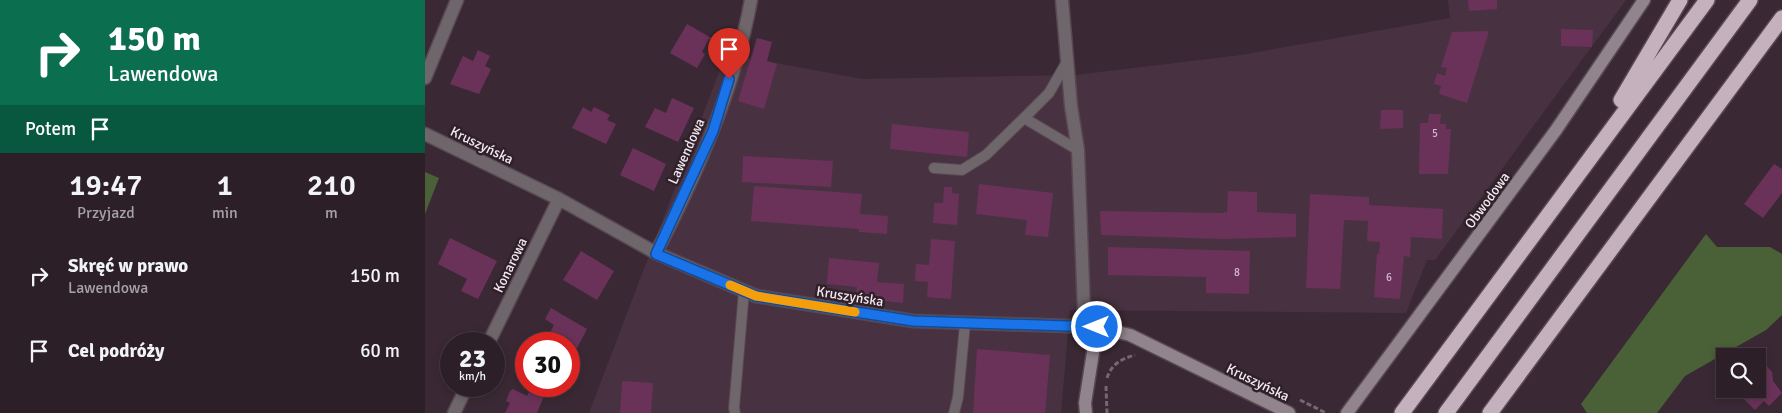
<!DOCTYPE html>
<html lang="pl">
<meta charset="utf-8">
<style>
body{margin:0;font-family:Signika,sans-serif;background:#34272f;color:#f1f3f6;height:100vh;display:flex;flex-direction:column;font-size:19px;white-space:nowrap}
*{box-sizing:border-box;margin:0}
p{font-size:16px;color:#a6a2a7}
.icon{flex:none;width:28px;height:28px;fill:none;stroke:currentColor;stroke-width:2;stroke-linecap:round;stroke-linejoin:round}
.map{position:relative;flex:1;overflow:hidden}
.sheet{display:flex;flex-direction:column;background:#2c1f27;width:425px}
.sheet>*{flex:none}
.banner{background:#0b6e4f;color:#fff;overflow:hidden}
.tools{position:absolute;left:1291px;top:348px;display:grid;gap:10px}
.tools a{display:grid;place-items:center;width:50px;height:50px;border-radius:0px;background:#2c1f27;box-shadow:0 2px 8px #0003,0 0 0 1px #483d44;font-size:25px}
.speed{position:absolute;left:15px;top:332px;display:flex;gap:10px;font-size:25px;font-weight:700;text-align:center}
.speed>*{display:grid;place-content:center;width:65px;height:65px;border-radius:50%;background:#2c1f27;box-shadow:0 2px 8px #0003,0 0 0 1px #483d44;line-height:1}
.speed small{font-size:12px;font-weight:400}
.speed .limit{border:8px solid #d22;background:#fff;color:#111}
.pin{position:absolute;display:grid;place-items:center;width:42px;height:42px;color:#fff;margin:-51px -21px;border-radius:50% 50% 50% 0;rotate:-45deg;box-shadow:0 0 5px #0007}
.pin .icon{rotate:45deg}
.me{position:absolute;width:55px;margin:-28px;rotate:270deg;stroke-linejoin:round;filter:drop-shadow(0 0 4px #0008)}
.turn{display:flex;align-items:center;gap:18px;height:105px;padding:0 25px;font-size:22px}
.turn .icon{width:65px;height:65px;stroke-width:2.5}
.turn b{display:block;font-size:35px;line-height:42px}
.then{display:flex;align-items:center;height:48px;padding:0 25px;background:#0003;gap:10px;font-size:19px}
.eta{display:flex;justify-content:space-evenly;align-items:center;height:85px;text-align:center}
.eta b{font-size:30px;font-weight:600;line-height:35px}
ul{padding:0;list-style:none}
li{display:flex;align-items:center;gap:15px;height:75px;padding:0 25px}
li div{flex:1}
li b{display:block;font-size:19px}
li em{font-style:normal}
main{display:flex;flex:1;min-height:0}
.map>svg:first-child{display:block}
.built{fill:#483241}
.green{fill:#4a6036}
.building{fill:#6a3259}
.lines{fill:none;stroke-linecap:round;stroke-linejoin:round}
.lane-casing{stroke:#584852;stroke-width:12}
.street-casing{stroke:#584852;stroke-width:15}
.secondary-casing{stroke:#584852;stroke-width:15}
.highway-casing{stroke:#584852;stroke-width:18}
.path{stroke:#766771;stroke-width:3;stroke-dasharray:5 2.5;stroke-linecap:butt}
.lane{stroke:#6e666b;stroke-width:10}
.street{stroke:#6e666b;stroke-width:12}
.secondary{stroke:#91848c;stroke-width:12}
.highway{stroke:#c5b0bd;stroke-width:15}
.route-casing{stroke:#114b97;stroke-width:12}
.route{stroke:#1a73e8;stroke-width:9}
.slow{stroke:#f59e0b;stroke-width:9}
.labels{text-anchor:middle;stroke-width:5;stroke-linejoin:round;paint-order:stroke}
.number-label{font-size:11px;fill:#d1baca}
.street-label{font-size:14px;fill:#f3e8ef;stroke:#2f202a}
</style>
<main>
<section class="sheet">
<div class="banner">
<div class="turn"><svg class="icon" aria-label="right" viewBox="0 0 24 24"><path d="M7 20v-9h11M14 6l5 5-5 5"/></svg><div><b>150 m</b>Lawendowa</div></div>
<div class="then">Potem<svg class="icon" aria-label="arrive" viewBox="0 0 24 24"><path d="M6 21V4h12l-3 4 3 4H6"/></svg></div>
</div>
<div class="eta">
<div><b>19:47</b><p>Przyjazd</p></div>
<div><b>1</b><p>min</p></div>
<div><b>210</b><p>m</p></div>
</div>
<ul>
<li><svg class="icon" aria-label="right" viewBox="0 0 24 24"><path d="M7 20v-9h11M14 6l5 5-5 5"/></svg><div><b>Skręć w prawo</b><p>Lawendowa</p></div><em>150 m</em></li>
<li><svg class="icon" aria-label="arrive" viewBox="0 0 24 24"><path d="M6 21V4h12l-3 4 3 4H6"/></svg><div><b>Cel podróży</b></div><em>60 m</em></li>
</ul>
</section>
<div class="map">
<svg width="1357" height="413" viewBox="0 0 1357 413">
<rect width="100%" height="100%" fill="#3a2934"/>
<path class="built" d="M 1023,0 L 1201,0 L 1010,260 L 1002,260 L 981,313 L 645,310 L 636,413 L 164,413 L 301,54 L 437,79 L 651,75 L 816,55 L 1025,18 Z"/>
<path class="green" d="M 0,172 L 14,178 L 0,214 Z
M 1281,234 L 1292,247 L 1345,247 L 1357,254 L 1357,315 L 1341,330 L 1260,376 L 1232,413 L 1162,413 L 1156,404 Z"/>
<path class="building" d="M 1043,0 L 1072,0 L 1072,9 L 1044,11 Z
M 262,24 L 288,39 L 284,39 L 277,52 L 280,54 L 272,68 L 245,53 Z
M 1136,29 L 1168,30 L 1167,47 L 1136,46 Z
M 1064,31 L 1042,103 L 1014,94 L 1016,86 L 1009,84 L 1012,73 L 1020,76 L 1022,68 L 1016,67 L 1027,32 Z
M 332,38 L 347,42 L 342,61 L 352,64 L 339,109 L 313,101 Z
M 53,50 L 65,56 L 60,66 L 66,69 L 54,94 L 25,84 L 38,56 L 48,61 Z
M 247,98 L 269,108 L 253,142 L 220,127 L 230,108 L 241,113 Z
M 158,107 L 166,112 L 169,107 L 185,115 L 182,120 L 191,124 L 181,144 L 147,128 Z
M 956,110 L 978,110 L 978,128 L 955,129 Z
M 1004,114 L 1016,114 L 1015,124 L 1021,124 L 1021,129 L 1026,129 L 1023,174 L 994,174 L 995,123 L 1003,123 Z
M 467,124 L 544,132 L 542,157 L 465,149 Z
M 208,148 L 241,164 L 229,191 L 195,175 Z
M 318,156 L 408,161 L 406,187 L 317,182 Z
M 1349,164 L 1357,169 L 1357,193 L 1338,218 L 1319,204 Z
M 554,184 L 628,193 L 623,237 L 600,235 L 602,220 L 551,214 Z
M 329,186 L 437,194 L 435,214 L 463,216 L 462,234 L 434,232 L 434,229 L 326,221 Z
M 519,187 L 527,187 L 527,193 L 534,194 L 532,225 L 508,223 L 509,203 L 518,203 Z
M 803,191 L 832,192 L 832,212 L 871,214 L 871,237 L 796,239 L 676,235 L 675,211 L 797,213 L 802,212 Z
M 885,194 L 944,197 L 944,205 L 1018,209 L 1017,239 L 986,237 L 985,257 L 979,256 L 975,299 L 949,297 L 952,254 L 954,254 L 955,242 L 942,241 L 943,221 L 919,220 L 915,289 L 881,288 Z
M 25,238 L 72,261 L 53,299 L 36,291 L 42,279 L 13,264 Z
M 506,239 L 530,241 L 526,299 L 502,297 L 503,282 L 490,281 L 491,264 L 504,265 Z
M 683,247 L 825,251 L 824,294 L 781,293 L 781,277 L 683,275 Z
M 156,251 L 189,271 L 172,300 L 138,280 Z
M 404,258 L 454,263 L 452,282 L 479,284 L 478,303 L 431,298 L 432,287 L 402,284 Z
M 126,308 L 162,329 L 150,352 L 144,349 L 144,344 L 132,344 L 122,338 L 129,325 L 120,319 Z
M 552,349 L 625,355 L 620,413 L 548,413 Z
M 1332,361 L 1336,365 L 1338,362 L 1347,372 L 1348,381 L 1357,393 L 1344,406 L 1339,401 L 1330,410 L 1309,389 L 1332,389 Z
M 197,381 L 228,383 L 226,413 L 195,413 Z
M 102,386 L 123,386 L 112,413 L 80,413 L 85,403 L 81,401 L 85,391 L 88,389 L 102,396 L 106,388 Z"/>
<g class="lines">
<g class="lane-casing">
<path id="lane" d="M 643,60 L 624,93 L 599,118 L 653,150
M 509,168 L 537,170 L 561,155 L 599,118
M 310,413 L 309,408 L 319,291
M 529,413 L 533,397 L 540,324"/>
</g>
<g class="street-casing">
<path id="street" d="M 637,0 L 646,106 L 653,150 L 659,312 L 657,328
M 0,78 L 32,0
M 0,134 L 134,199 L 231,253 L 331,296 L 488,321 L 672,327
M 231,253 C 272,174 310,88 326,0
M 63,344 L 134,199
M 29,413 L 42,386"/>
</g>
<g class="secondary-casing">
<path id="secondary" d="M 661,413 L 660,403 L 672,327 L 705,335 L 864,413
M 922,413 L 1131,130 L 1219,0"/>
</g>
<g class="highway-casing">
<path id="highway" d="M 1196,100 L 1255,0
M 977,413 L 1282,0
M 1021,413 L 1325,0
M 1065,413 L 1357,18"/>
</g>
<path class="path" d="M 682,378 C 687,363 697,359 710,355
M 681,386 L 682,413
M 875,400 L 901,413"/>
<use href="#lane" class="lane"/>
<use href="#street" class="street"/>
<use href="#secondary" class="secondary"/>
<use href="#highway" class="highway"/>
</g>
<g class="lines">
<g class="route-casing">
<path id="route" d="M 304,79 L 288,131 L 231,254 L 331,296 L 488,321 L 672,327"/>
</g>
<use href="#route" class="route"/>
<path class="slow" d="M 305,285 L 331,296 L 430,312"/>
</g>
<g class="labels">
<g class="number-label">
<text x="1010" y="137">5</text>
<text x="812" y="276">8</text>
<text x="964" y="281">6</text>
</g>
<g class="street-label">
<text transform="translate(57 145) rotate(26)" y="5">Kruszyńska</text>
<text transform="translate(261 151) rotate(-66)" y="5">Lawendowa</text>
<text transform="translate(1062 200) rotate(-54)" y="5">Obwodowa</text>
<text transform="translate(85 265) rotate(-64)" y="5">Konarowa</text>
<text transform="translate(425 296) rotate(9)" y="5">Kruszyńska</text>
<text transform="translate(833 382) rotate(26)" y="5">Kruszyńska</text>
</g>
</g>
</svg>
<div class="tools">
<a><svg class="icon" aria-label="search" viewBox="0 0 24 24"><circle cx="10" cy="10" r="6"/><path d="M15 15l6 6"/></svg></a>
</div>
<div class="speed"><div>23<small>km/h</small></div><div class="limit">30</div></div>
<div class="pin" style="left:304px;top:79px;background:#d93025"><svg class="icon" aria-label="arrive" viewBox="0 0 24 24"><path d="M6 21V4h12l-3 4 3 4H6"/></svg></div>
<svg class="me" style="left:672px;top:327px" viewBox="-20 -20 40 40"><circle r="17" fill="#1a73e8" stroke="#fff" stroke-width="3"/><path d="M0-11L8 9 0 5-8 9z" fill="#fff"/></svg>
</div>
</main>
